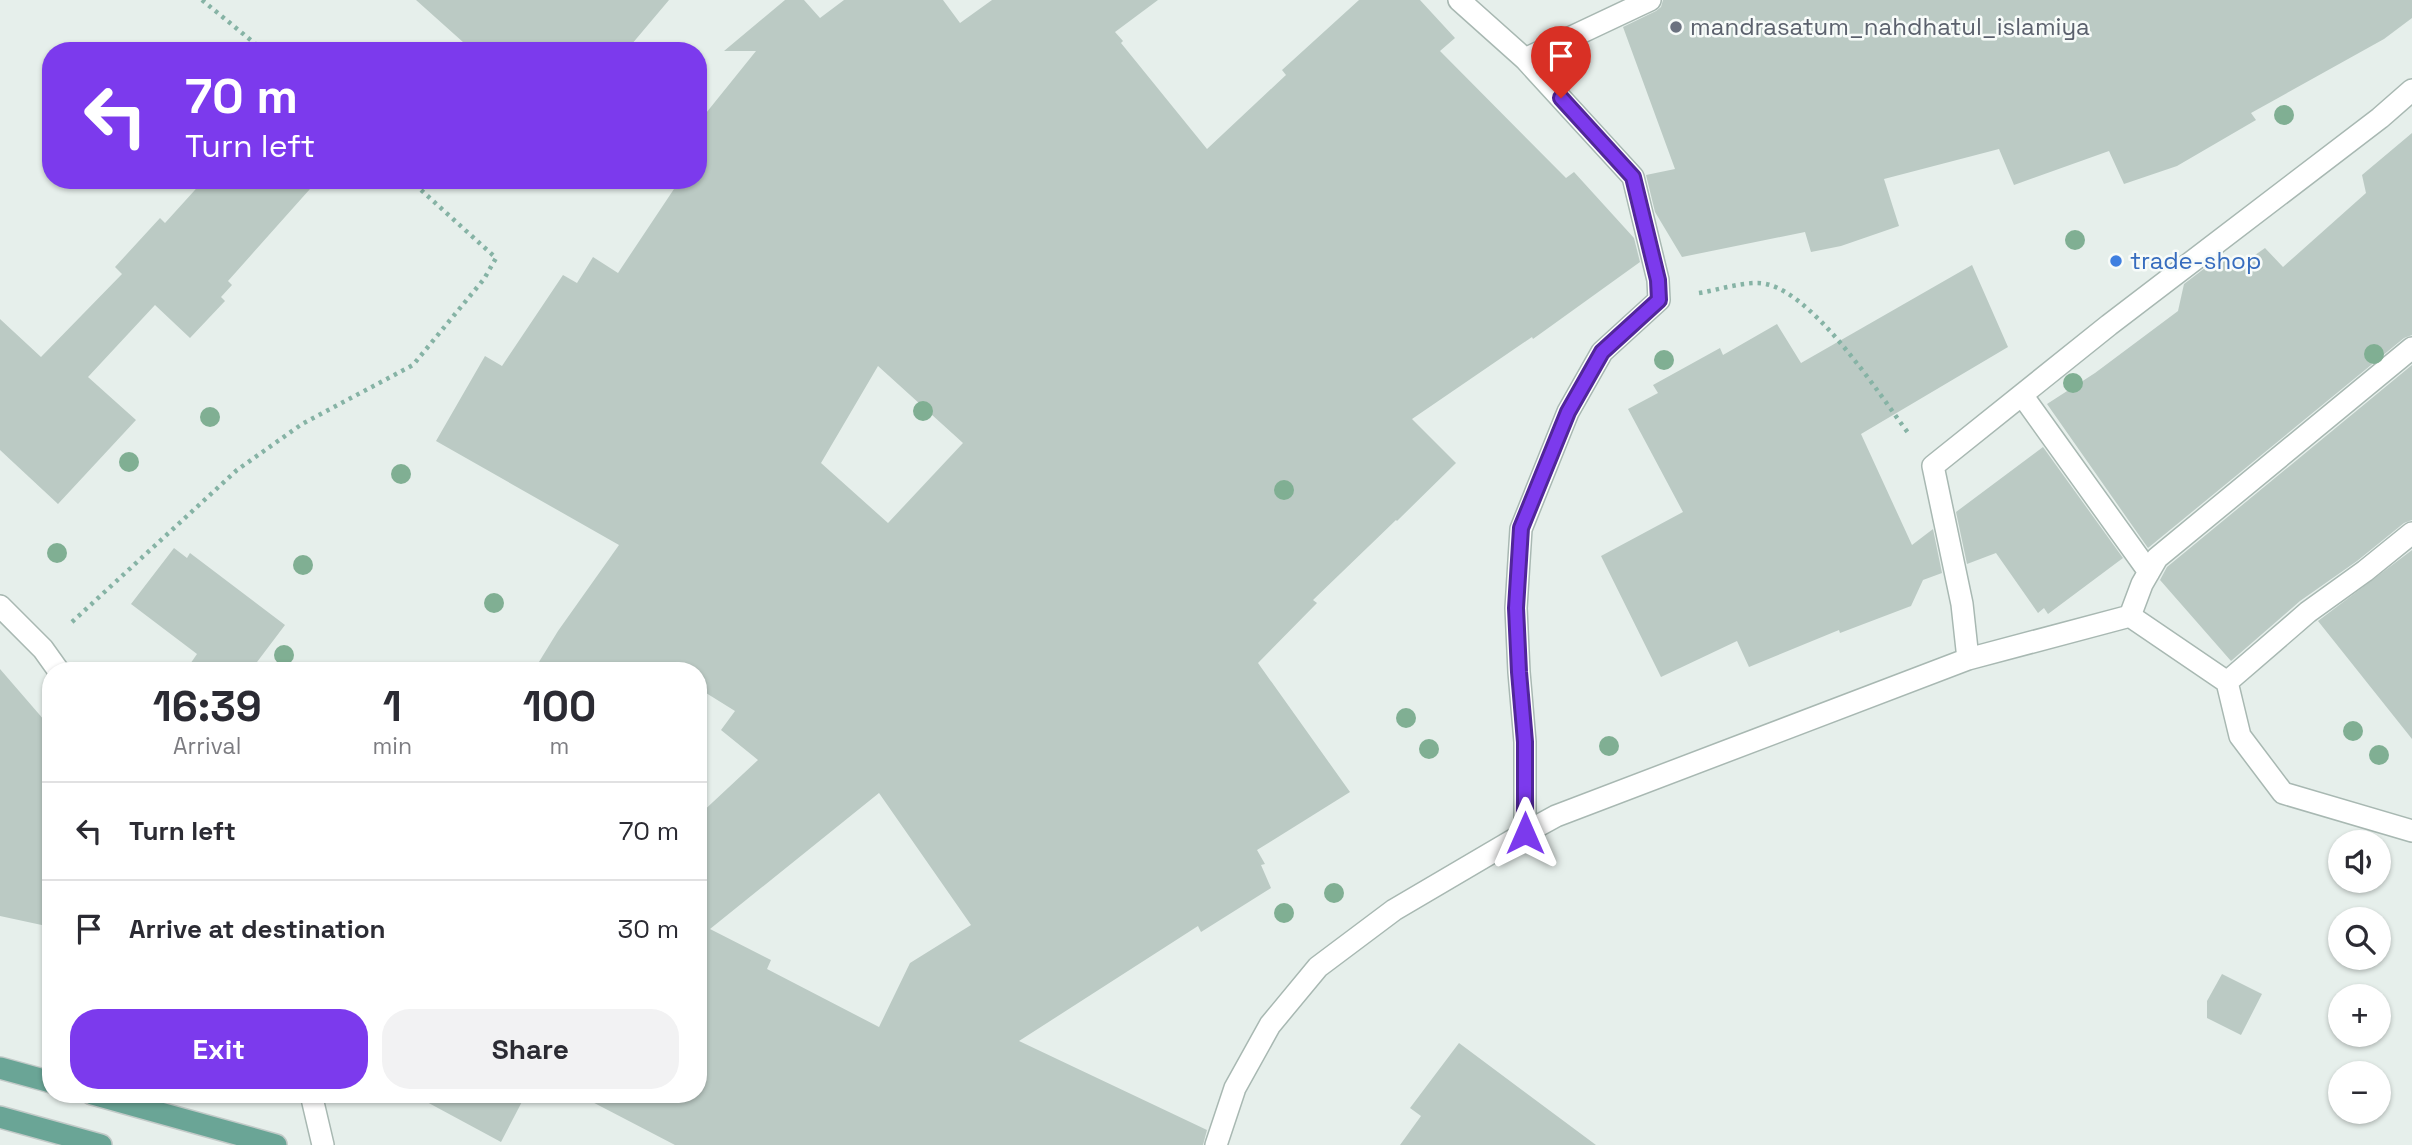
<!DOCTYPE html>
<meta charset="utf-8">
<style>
body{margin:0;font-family:"Space Grotesk",sans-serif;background:#f2f2f3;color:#2b2b33;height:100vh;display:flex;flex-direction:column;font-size:26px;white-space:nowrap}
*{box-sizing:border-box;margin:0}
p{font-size:23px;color:#7c7c81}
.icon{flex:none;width:38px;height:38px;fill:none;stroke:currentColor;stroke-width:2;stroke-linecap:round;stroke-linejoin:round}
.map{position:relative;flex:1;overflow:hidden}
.panel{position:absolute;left:42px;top:662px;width:665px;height:441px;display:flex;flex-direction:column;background:#fff;border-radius:28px;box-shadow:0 2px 5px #0004}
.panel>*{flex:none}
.top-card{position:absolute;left:42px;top:42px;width:665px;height:147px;border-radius:28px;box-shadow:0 2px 5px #0004;background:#7c3aed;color:#fff;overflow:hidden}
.buttons{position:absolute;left:2328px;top:830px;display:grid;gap:14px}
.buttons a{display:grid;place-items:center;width:63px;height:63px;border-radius:50%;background:#fff;box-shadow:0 2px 5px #0004;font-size:35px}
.pin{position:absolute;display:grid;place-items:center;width:60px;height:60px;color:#fff;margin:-72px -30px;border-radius:50% 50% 50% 0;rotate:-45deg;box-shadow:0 0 7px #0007}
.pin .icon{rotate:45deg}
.me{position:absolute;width:77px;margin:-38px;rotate:0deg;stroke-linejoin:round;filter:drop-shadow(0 0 5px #0008)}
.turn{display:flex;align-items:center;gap:24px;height:147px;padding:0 28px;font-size:32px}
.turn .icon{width:91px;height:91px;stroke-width:2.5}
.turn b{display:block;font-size:49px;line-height:60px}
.eta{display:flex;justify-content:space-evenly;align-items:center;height:119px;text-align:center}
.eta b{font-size:42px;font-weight:700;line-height:49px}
.action{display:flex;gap:14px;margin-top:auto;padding:14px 28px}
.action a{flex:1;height:80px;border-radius:28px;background:#7c3aed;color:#fff;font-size:28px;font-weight:700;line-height:80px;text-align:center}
.action a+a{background:#f2f2f3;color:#2b2b33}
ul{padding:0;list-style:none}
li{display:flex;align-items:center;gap:21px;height:98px;padding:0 28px;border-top:2px solid #e1e1e2}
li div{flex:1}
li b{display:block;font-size:26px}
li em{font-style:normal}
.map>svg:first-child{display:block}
.building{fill:#bbcac4;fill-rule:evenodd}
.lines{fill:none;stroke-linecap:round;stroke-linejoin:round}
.minor-casing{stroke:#a8b8b2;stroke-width:24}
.major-casing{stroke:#c2cac8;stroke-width:24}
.path{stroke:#86b3a5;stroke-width:4.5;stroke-dasharray:3.5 5;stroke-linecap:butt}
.minor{stroke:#fff;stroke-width:21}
.major{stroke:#6aa596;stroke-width:21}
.tree{fill:#80af93}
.route-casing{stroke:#51269a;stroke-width:18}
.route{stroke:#7c3aed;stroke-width:12}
.worship-dot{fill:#6b7280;stroke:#f7fbf9;stroke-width:2.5}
.shop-dot{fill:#3f7fe0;stroke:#f7fbf9;stroke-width:2.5}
.labels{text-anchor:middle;stroke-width:5;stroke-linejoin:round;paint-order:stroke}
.worship-label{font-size:24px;fill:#5b616d;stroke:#f7fbf9;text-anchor:start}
.shop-label{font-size:24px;fill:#366cbe;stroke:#f7fbf9;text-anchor:start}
</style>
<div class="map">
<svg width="2412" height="1145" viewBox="0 0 2412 1145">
<rect width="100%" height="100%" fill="#e6efeb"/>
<path class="building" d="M 416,0 L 669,0 L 626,51 L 473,51 Z
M 785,0 L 804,0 L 820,18 L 844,0 L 943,0 L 960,23 L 992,0 L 1158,0 L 1115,32 L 1123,41 L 1121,43 L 1207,149 L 1286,75 L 1282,70 L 1359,0 L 1420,0 L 1455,38 L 1440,51 L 1566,178 L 1574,172 L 1634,238 L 1640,262 L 1533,339 L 1532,337 L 1412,419 L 1456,463 L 1397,521 L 1396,520 L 1313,600 L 1317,603 L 1258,663 L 1350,792 L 1257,850 L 1265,864 L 1261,865 L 1271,888 L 1201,932 L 1198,926 L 1019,1041 L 1207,1130 L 1203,1145 L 675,1145 L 577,1094 L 698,1094 L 698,816 L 758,760 L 721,730 L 735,711 L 698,688 L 698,670 L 534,670 L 558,631 L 619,545 L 436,441 L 485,356 L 502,366 L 563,275 L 577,283 L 593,257 L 618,273 L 680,180 L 698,180 L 698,123 L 756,51 L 724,51 ZM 878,366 L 963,443 L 888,523 L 821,463 ZM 879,793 L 971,925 L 910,963 L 879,1027 L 767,969 L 771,960 L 710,929 Z
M 1663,0 L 2412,0 L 2412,18 L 2384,39 L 2251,113 L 2256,120 L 2177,166 L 2124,184 L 2109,151 L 2014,185 L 1999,149 L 1884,179 L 1899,226 L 1841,246 L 1811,252 L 1805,232 L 1682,257 L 1655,212 L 1646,175 L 1675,169 L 1623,27 L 1656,11 L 1661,7 Z
M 2412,133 L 2412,335 L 2404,338 L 2148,548 L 2047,404 L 2095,373 L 2178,311 L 2184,284 L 2218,258 L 2238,267 L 2265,248 L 2283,267 L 2366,193 L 2362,175 Z
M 204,180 L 318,180 L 228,281 L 232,285 L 221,297 L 225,301 L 190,338 L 155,305 L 88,377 L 136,420 L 58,504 L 0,450 L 0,319 L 41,357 L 122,274 L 115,267 L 160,218 L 165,223 Z
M 1972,265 L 2008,347 L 1861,434 L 1912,545 L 1933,529 L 1942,573 L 1923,580 L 1911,606 L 1840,633 L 1839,630 L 1749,667 L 1737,641 L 1661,677 L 1601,556 L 1683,512 L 1628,409 L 1658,393 L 1653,385 L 1720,348 L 1723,355 L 1777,324 L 1801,363 Z
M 2412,365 L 2412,520 L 2404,523 L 2357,561 L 2300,601 L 2231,661 L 2160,580 L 2167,567 Z
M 2043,447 L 2123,558 L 2048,614 L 2044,608 L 2038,613 L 1996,553 L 1967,564 L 1956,512 Z
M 174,548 L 187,558 L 190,553 L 285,625 L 251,670 L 186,670 L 197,654 L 131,604 Z
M 2412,550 L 2412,739 L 2318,621 Z
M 0,669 L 51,728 L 51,927 L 0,916 Z
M 2222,974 L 2262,994 L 2241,1035 L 2207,1018 L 2207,1001 Z
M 1459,1043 L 1596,1145 L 1400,1145 L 1421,1116 L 1410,1108 Z
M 412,1094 L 526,1094 L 501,1142 Z"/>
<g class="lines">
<g class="minor-casing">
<path id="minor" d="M 1459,0 L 1525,59 L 1633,177 L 1658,280 L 1659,300 L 1602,352 L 1568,412 L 1521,529 L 1516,608 L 1519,672 L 1525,742 L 1525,833
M 1525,59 L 1650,0
M 2022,395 L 2149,572
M 0,606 L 43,649 L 58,670
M 2130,616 L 2142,584 L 2157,558 L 2412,348
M 1968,659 L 1962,604 L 1933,466 L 2109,325 L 2380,118 L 2412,90
M 2227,682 L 2240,736 L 2283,793 L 2412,831
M 311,1094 L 323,1145
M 1216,1145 L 1235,1088 L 1270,1025 L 1318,967 L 1394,910 L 1525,833 L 1556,816 L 1968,659 L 2130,616 L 2227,682 L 2308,612 L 2365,571 L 2412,533"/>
</g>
<g class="major-casing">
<path id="major" d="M 0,1068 L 51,1082
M 92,1094 L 276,1145
M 0,1117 L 101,1145"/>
</g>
<path class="path" d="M 202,0 L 264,51
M 1699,293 C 1718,290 1738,283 1757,283 C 1808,282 1880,396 1909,434
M 72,622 L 237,470 L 302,424 L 413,365 L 484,279 L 496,258 L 410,180"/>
<use href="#minor" class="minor"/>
<use href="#major" class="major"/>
</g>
<g class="tree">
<circle cx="2284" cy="115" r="10"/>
<circle cx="2075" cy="240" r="10"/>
<circle cx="2374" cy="354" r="10"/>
<circle cx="1664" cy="360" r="10"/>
<circle cx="2073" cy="383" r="10"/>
<circle cx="923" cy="411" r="10"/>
<circle cx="210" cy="417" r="10"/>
<circle cx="129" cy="462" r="10"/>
<circle cx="401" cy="474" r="10"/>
<circle cx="1284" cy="490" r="10"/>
<circle cx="57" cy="553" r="10"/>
<circle cx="303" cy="565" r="10"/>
<circle cx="494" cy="603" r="10"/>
<circle cx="284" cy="655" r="10"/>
<circle cx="1406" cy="718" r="10"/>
<circle cx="2353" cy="731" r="10"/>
<circle cx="1609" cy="746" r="10"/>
<circle cx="1429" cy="749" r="10"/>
<circle cx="2379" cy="755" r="10"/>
<circle cx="1334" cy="893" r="10"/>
<circle cx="1284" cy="913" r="10"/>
</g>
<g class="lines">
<g class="route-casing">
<path id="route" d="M 1525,833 L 1525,742 L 1519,672 L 1516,608 L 1521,528 L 1568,412 L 1602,352 L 1659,300 L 1658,280 L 1633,177 L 1561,98"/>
</g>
<use href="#route" class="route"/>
</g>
<circle class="worship-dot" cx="1676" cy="27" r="7"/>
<circle class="shop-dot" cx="2116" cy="261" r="7"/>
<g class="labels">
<g class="worship-label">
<text x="1690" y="35">mandrasatum_nahdhatul_islamiya</text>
</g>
<g class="shop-label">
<text x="2130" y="269">trade-shop</text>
</g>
</g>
</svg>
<div class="buttons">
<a><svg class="icon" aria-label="sound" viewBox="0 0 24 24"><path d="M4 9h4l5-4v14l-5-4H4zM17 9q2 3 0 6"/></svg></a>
<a><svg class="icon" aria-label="search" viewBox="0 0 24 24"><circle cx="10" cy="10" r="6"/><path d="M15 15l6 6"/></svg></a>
<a>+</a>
<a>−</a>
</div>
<div class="pin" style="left:1561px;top:98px;background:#d93025"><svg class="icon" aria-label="arrive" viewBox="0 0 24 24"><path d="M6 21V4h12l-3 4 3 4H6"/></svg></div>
<svg class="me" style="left:1525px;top:833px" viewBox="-20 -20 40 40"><path d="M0-17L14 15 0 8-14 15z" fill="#7c3aed" stroke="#fff" stroke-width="4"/></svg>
<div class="top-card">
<div class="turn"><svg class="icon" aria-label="left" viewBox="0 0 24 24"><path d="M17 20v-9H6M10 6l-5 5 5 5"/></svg><div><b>70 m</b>Turn left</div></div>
</div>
<section class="panel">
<div class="eta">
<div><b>16:39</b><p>Arrival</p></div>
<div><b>1</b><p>min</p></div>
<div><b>100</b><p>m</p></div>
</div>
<ul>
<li><svg class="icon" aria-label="left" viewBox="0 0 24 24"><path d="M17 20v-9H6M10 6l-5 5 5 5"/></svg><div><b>Turn left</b></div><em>70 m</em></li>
<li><svg class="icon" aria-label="arrive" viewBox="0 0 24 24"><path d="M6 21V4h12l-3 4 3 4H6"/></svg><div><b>Arrive at destination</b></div><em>30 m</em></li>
</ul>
<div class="action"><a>Exit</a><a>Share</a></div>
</section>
</div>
